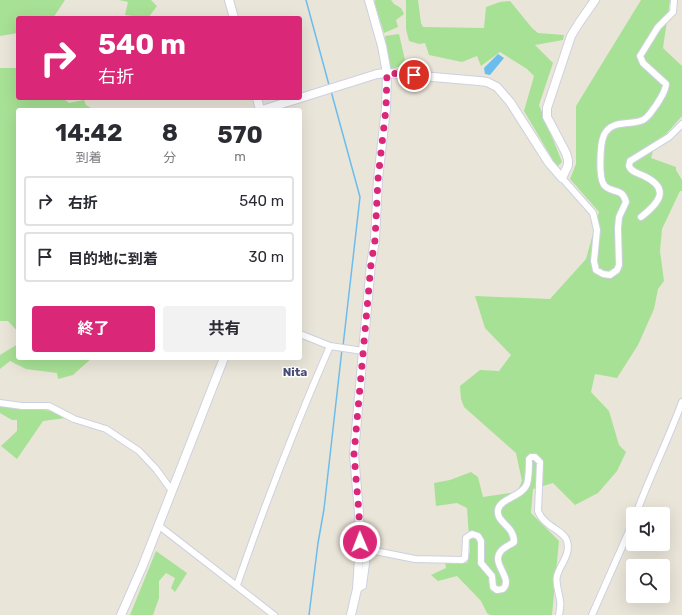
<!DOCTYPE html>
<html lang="ja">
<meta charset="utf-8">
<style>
body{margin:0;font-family:Rubik,"Noto Sans JP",sans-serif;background:#f2f2f3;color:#2b2b33;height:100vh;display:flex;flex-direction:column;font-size:15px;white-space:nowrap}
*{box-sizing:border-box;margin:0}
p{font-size:13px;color:#7c7c81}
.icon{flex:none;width:22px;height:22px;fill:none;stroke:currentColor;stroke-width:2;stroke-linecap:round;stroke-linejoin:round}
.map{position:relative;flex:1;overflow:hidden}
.drawer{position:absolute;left:16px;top:108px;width:286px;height:252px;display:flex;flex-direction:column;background:#fff;border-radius:4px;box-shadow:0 4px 16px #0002}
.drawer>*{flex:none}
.hud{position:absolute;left:16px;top:16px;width:286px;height:84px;border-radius:4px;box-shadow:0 4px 16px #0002;background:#db2777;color:#fff;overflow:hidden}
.tools{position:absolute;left:626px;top:507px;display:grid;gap:8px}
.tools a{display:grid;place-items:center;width:44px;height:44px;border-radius:4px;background:#fff;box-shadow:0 4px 16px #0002;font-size:20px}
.pin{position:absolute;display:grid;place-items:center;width:34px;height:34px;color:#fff;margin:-17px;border:2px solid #fff;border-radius:50%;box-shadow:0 1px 4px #0007}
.me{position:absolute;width:44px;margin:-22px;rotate:359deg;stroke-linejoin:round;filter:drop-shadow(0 0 3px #0008)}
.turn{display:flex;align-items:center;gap:14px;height:84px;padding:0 16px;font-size:18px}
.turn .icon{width:52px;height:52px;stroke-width:2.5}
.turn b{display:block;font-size:28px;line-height:34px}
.eta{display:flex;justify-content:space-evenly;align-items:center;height:68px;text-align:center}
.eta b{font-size:24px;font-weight:700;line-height:28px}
.cta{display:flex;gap:8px;margin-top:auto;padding:8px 16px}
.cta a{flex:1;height:46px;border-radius:4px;background:#db2777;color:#fff;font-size:16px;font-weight:700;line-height:46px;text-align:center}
.cta a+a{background:#f2f2f3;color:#2b2b33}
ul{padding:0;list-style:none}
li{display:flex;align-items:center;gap:12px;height:50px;margin:0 8px 6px;padding:0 8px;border:2px solid #e1e1e2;border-radius:4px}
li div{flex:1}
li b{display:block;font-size:15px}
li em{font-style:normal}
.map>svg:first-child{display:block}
.green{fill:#a7e195}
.water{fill:#6bbded}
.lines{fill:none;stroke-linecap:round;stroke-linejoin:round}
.stream{stroke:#6bbded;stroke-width:1.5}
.minor-casing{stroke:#ced0e1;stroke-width:8}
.tertiary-casing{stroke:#ced0e1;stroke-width:10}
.minor{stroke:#fff;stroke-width:6}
.tertiary{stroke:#fff;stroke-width:8}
.route{stroke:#db2777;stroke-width:7;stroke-dasharray:0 12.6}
.labels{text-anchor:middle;stroke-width:3;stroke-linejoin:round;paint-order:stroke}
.quarter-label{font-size:12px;font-weight:bold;fill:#494c77;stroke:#fff}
</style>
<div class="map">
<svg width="682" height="615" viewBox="0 0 682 615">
<rect width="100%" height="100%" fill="#eae5d9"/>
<path class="green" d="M 0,0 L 65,0 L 53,18 L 18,18 L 18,33 L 0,36 Z
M 119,0 L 151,0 L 157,6 L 148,18 L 125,15 L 128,2 Z
M 376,0 L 391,0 L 394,4 L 401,8 L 404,14 L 396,20 L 398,27 L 384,33 L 374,1 Z
M 406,0 L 418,0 L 421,23 L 423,27 L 484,28 L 486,7 L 500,2 L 510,1 L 532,28 L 538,33 L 564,35 L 563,40 L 535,45 L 553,63 L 539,105 L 562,162 L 557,167 L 524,111 L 534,76 L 527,69 L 500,52 L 481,66 L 477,56 L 462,62 L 429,55 L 425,43 L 419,44 L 409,41 L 406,29 Z
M 641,0 L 670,0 L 663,48 L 682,66 L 682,116 L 666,134 L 656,141 L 651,158 L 676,167 L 676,170 L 682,180 L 682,191 L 680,191 L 662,229 L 660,251 L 664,281 L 658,289 L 654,309 L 638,345 L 617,378 L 595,374 L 591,392 L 609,411 L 619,445 L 626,452 L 617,471 L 598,493 L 575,505 L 553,483 L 533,489 L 531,513 L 559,541 L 552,615 L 490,615 L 487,613 L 481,601 L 457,576 L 438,581 L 431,575 L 446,568 L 445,562 L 467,563 L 470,551 L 467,508 L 457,503 L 436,506 L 434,483 L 450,480 L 471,472 L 478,477 L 483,497 L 517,492 L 522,481 L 516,453 L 464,407 L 461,399 L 460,386 L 480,370 L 499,371 L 511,355 L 485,328 L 475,296 L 550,299 L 586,259 L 599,212 L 570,179 L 576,164 L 576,106 Z
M 399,34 L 405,60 L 401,66 L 389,70 L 385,36 Z
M 0,68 L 18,68 L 18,98 L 63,98 L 69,103 L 84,100 L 86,105 L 94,110 L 18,110 L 18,332 L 8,321 L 0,321 Z
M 18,344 L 18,358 L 92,358 L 73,375 L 58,379 L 57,373 L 26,369 L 10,361 L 0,369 L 0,355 Z
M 0,405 L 52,411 L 66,418 L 43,421 L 17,459 L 1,446 L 17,431 L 17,420 L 12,420 L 0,413 Z
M 156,551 L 187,573 L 175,592 L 171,588 L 175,578 L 166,573 L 159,581 L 159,598 L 153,615 L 130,615 Z"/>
<path class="water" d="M 498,54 L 504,58 L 490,75 L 485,74 L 484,68 Z"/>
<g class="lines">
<path class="stream" d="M 306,0 L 329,85
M 331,91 L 360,197 L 343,346
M 309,615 L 318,543 L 324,509 L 342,349"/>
<g class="minor-casing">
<path id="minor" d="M 562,178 L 593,213 L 597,230 L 594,261 L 596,270 L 603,274 L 610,275 L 617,270 L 619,265 L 618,228 L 619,217 L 626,202 C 622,187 613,194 605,186 C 598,180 600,144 604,135 C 612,119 630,126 643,120 C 649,117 653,109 657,104 C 661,97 665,93 666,84 L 643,63 L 640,56 L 658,27 L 673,12 L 674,0
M 641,217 C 659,203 671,189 644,176 C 638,173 631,172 629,166 L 630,161 L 669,137 L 682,124
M 300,334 L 330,346 L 363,351
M 0,403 L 22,406 L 49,406 L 74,419 L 106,429 L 139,451 L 156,469 L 172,491
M 636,514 C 650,476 668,440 682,402
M 158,525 L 274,615
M 237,585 C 265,504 296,424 330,346
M 357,589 L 363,586 L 367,555 L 370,552 L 375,551 L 415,559 L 462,560 L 465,558 L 466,538 L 472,534 L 478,536 L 481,541 L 481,563 L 492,576 L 493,587 L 497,590 L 503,589 C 514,578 490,564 501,551 C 504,547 510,545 514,542 C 514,525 496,523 498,510 C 500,498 522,497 527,484 C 529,477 529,467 529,459 L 531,457 L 535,457 L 540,462 L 538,511 C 544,527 564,530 567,541 C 571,555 560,564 557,576 C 555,584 559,592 560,600 C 561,605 560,610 559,615
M 592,615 L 633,522"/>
</g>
<g class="tertiary-casing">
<path id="tertiary" d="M 229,0 L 234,18
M 257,98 L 260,110
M 262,110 L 377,74 L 387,73 L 479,81 L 487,82 L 497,87 L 510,102 L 549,163 L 562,178 L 568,165 L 568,160 L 566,153 L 547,117 L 547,108 L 571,36 L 579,23 L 595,0
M 121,615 L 143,565 L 224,358
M 351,615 L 357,589 L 360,542 L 359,513 L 354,454 L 363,351 L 371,264 L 375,240 L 378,179 L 386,108 L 387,73 L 382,46 L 369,0"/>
</g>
<use href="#minor" class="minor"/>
<use href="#tertiary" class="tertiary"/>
</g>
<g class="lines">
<path class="route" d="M 360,542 L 359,513 L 354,454 L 371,264 L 375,240 L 378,179 L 386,108 L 387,73 L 414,75"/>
</g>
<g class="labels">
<g class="quarter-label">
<text x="295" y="376">Nita</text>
</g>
</g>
</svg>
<div class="tools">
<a><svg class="icon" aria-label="sound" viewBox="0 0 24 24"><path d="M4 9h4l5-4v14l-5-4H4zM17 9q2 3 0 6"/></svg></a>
<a><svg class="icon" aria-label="search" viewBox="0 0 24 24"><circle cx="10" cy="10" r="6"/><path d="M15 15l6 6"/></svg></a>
</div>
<div class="pin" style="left:414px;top:75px;background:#d93025"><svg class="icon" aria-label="arrive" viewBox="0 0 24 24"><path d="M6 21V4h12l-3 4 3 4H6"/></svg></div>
<svg class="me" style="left:360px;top:542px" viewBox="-20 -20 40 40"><circle r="17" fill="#db2777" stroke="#fff" stroke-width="3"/><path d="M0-11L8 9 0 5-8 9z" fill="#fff"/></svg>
<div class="hud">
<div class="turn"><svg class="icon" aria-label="right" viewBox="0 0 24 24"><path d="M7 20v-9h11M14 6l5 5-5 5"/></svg><div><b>540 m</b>右折</div></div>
</div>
<section class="drawer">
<div class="eta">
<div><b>14:42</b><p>到着</p></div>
<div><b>8</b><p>分</p></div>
<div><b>570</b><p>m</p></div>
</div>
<ul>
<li><svg class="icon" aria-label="right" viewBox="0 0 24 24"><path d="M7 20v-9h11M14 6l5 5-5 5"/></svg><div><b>右折</b></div><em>540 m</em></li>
<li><svg class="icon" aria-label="arrive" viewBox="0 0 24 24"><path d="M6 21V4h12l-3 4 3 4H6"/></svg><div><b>目的地に到着</b></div><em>30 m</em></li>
</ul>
<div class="cta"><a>終了</a><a>共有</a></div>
</section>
</div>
